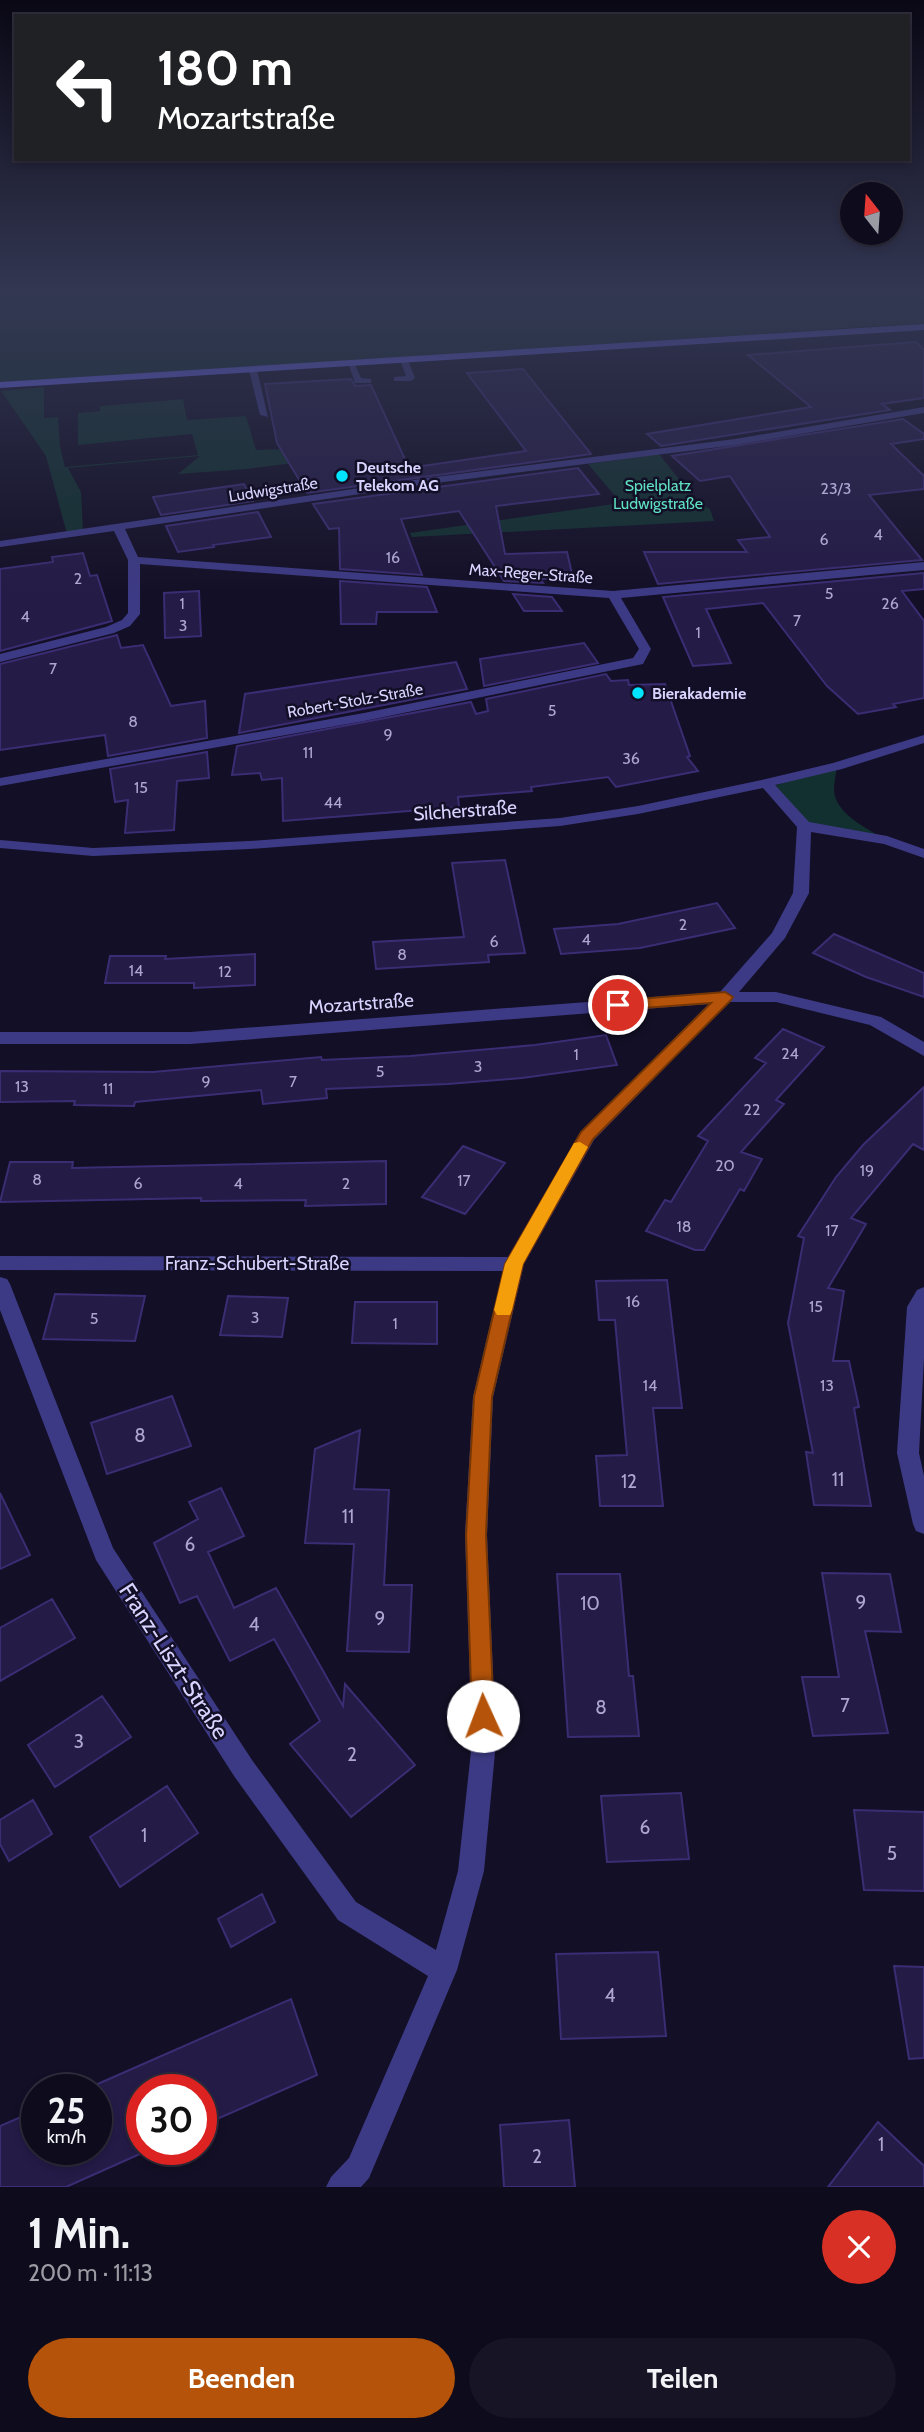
<!DOCTYPE html>
<html lang="de">
<meta charset="utf-8">
<style>
body{margin:0;font-family:Cabin,sans-serif;background:#171425;color:#f1f3f6;height:100vh;display:flex;flex-direction:column;font-size:26px;white-space:nowrap}
*{box-sizing:border-box;margin:0}
p{font-size:23px;color:#9b9ba3}
.icon{flex:none;width:38px;height:38px;fill:none;stroke:currentColor;stroke-width:2;stroke-linecap:round;stroke-linejoin:round}
.map{position:relative;height:2187px;overflow:hidden}
.sheet{display:flex;flex-direction:column;background:#0e0b1c;flex:1}
.sheet>*{flex:none}
.hud{position:absolute;left:14px;top:14px;width:896px;height:147px;border-radius:0px;box-shadow:0 4px 10px #0003,0 0 0 2px #2e2b3b;background:#202124;color:#fff;overflow:hidden}
.needle{width:46px;rotate:343deg}
.buttons{position:absolute;left:840px;top:182px;display:grid;gap:14px}
.buttons a{display:grid;place-items:center;width:63px;height:63px;border-radius:50%;background:#0e0b1c;box-shadow:0 4px 10px #0003,0 0 0 2px #2e2b3b;font-size:35px}
.speed{position:absolute;left:21px;top:2074px;display:flex;gap:14px;font-size:35px;font-weight:700;text-align:center}
.speed>*{display:grid;place-content:center;width:91px;height:91px;border-radius:50%;background:#0e0b1c;box-shadow:0 4px 10px #0003,0 0 0 2px #2e2b3b;line-height:1}
.speed small{font-size:18px;font-weight:400}
.speed .limit{border:10px solid #d22;background:#fff;color:#111}
.pin{position:absolute;display:grid;place-items:center;width:60px;height:60px;color:#fff;margin:-30px;border:4px solid #fff;border-radius:50%;box-shadow:0 2px 7px #0007}
.me{position:absolute;width:77px;margin:-38px;rotate:358deg;stroke-linejoin:round;filter:drop-shadow(0 0 5px #0008)}
.turn{display:flex;align-items:center;gap:24px;height:147px;padding:0 28px;font-size:32px}
.turn .icon{width:91px;height:91px;stroke-width:2.5}
.turn b{display:block;font-size:49px;line-height:60px}
.round{display:grid;place-items:center;flex:none;width:74px;height:74px;border-radius:37px;background:#171425}
.summary{display:flex;align-items:center;justify-content:space-between;height:119px;padding:0 28px}
h1{font-size:42px;font-weight:700;line-height:52px}
.cta{display:flex;gap:14px;margin-top:auto;padding:14px 28px}
.cta a{flex:1;height:80px;border-radius:42px;background:#b45309;color:#fff;font-size:28px;font-weight:700;line-height:80px;text-align:center}
.cta a+a{background:#171425;color:#f1f3f6}
.map>svg:first-child{display:block}
.green{fill:#12302f}
.building{fill:#241b47;stroke:#3b2d73;stroke-width:2}
.lines{fill:none;stroke-linecap:round;stroke-linejoin:round}
.lane{fill:#3d3a85;fill-rule:evenodd}
.street{fill:#3d3a85;fill-rule:evenodd}
.secondary{fill:#6f6bff;fill-rule:evenodd}
.route{fill:#b45309;stroke:#753606;stroke-width:2}
.slow{fill:#f59e0b}
.poi-dot{fill:#00e5ff;stroke:#130f26;stroke-width:2.5}
.labels{text-anchor:middle;stroke-width:5;stroke-linejoin:round;paint-order:stroke}
.far-poi-label{font-size:16px;font-weight:bold;fill:#d9d4ff;stroke:#130f26;text-anchor:start}
.far-park-label{font-size:16px;fill:#5fe0c0;stroke:#130f26}
.number-label{font-size:16px;fill:#aca6d1}
.far-street-label{font-size:16px;fill:#d9d4ff;stroke:#130f26}
.street-label{font-size:19px;fill:#d9d4ff;stroke:#130f26}
.near-number-label{font-size:19px;fill:#aca6d1}
.near-street-label{font-size:23px;fill:#d9d4ff;stroke:#130f26}
</style>
<div class="map">
<svg width="924" height="2187" viewBox="0 0 924 2187">
<rect width="100%" height="100%" fill="#130f26"/>
<path class="green" d="M 0,289 L 924,289 L 924,323 L 0,383 Z
M 44,387 L 44,418 L 58,417 L 60,447 L 65,467 L 198,455 L 192,434 L 78,445 L 78,413 L 100,411 L 100,406 L 183,399 L 187,420 L 246,416 L 256,450 L 317,448 L 325,459 L 247,469 L 178,474 L 200,456 L 68,468 L 81,492 L 83,531 L 67,534 L 46,456 L 1,391 Z
M 659,454 L 698,503 L 710,509 L 714,521 L 412,537 L 410,533 L 621,503 L 588,464 Z
M 837,766 C 836,774 834,782 834,790 C 835,814 869,830 887,840 L 807,823 L 773,786 Z"/>
<path class="building" d="M 916,342 L 924,350 L 924,398 L 882,404 L 890,410 L 661,446 L 647,434 L 811,407 L 748,355 Z
M 523,369 L 591,454 L 307,493 L 277,443 L 265,384 L 351,379 L 355,386 L 371,385 L 409,468 L 526,451 L 467,373 Z
M 903,419 L 924,434 L 924,439 L 891,444 L 924,476 L 924,489 L 869,495 L 922,560 L 658,584 L 644,552 L 747,552 L 738,540 L 770,537 L 730,476 L 700,481 L 672,456 Z
M 578,468 L 599,494 L 496,506 L 505,554 L 567,552 L 573,578 L 540,579 L 543,583 L 504,581 L 459,511 L 401,519 L 422,575 L 340,569 L 339,528 L 329,529 L 313,504 Z
M 244,484 L 253,501 L 161,515 L 153,497 Z
M 258,512 L 271,537 L 213,545 L 214,547 L 178,552 L 166,526 Z
M 83,553 L 90,576 L 97,575 L 112,621 L 0,651 L 0,569 L 53,562 L 52,557 Z
M 924,573 L 924,589 L 902,591 L 924,621 L 924,698 L 893,704 L 896,707 L 858,714 L 827,686 L 763,603 L 706,609 L 731,663 L 693,666 L 663,597 Z
M 340,581 L 427,587 L 437,612 L 377,612 L 376,624 L 341,624 Z
M 199,591 L 201,636 L 165,638 L 164,593 Z
M 513,594 L 552,597 L 562,611 L 524,611 Z
M 117,635 L 121,648 L 143,645 L 171,706 L 205,701 L 207,738 L 108,756 L 105,735 L 0,750 L 0,664 Z
M 584,643 L 598,663 L 484,686 L 480,659 Z
M 456,662 L 467,689 L 239,733 L 245,694 Z
M 606,674 L 611,681 L 628,680 L 629,685 L 665,684 L 690,756 L 687,757 L 698,771 L 616,787 L 608,777 L 531,787 L 532,791 L 458,797 L 459,807 L 283,821 L 282,778 L 262,780 L 260,773 L 232,775 L 237,746 L 471,702 L 476,714 L 488,711 L 486,699 Z
M 207,752 L 209,778 L 177,781 L 174,830 L 125,833 L 128,800 L 115,802 L 110,769 Z
M 505,860 L 525,953 L 488,955 L 489,962 L 376,969 L 373,942 L 464,937 L 452,863 Z
M 717,903 L 735,928 L 640,948 L 561,954 L 554,929 L 618,924 Z
M 834,934 L 924,973 L 924,997 L 866,977 L 813,953 Z
M 255,954 L 255,985 L 194,988 L 194,983 L 105,983 L 110,956 L 166,956 L 165,959 Z
M 783,1029 L 824,1047 L 776,1100 L 784,1104 L 741,1152 L 762,1159 L 744,1191 L 740,1189 L 704,1250 L 695,1250 L 646,1231 L 665,1200 L 671,1202 L 708,1141 L 698,1136 L 766,1063 L 755,1058 Z
M 606,1035 L 617,1065 L 522,1078 L 448,1084 L 326,1089 L 327,1098 L 263,1104 L 261,1090 L 135,1102 L 134,1106 L 74,1105 L 75,1101 L 0,1102 L 0,1071 L 153,1072 L 321,1057 L 322,1060 L 410,1056 L 535,1045 Z
M 924,1087 L 924,1150 L 913,1144 L 851,1218 L 866,1224 L 828,1288 L 844,1291 L 833,1361 L 849,1361 L 859,1407 L 854,1408 L 871,1506 L 814,1505 L 806,1452 L 813,1453 L 788,1323 L 804,1238 L 798,1236 L 836,1177 L 863,1145 Z
M 463,1146 L 505,1163 L 465,1214 L 422,1197 Z
M 386,1161 L 386,1204 L 305,1206 L 306,1200 L 201,1201 L 201,1198 L 0,1202 L 10,1162 L 73,1162 L 72,1168 Z
M 667,1280 L 682,1408 L 653,1408 L 663,1506 L 600,1506 L 596,1456 L 627,1455 L 615,1320 L 599,1320 L 596,1281 Z
M 55,1294 L 145,1296 L 135,1341 L 43,1339 Z
M 228,1296 L 288,1298 L 282,1337 L 220,1335 Z
M 355,1302 L 437,1302 L 437,1344 L 352,1343 Z
M 172,1396 L 191,1446 L 107,1474 L 91,1423 Z
M 360,1430 L 354,1489 L 389,1490 L 384,1585 L 412,1585 L 409,1652 L 347,1651 L 354,1544 L 305,1543 L 315,1449 Z
M 221,1488 L 244,1536 L 208,1552 L 234,1608 L 276,1588 L 343,1706 L 345,1684 L 415,1765 L 351,1817 L 290,1744 L 320,1721 L 274,1639 L 230,1661 L 197,1596 L 180,1603 L 154,1543 L 198,1519 L 189,1502 Z
M 0,1493 L 30,1555 L 0,1569 Z
M 822,1573 L 890,1574 L 901,1632 L 865,1631 L 888,1733 L 813,1736 L 802,1677 L 839,1677 Z
M 557,1574 L 620,1574 L 629,1676 L 633,1676 L 639,1736 L 568,1737 Z
M 52,1599 L 75,1638 L 0,1681 L 0,1628 Z
M 102,1696 L 131,1737 L 55,1787 L 28,1745 Z
M 167,1786 L 198,1833 L 120,1887 L 90,1837 Z
M 681,1793 L 689,1859 L 607,1862 L 601,1796 Z
M 33,1800 L 52,1834 L 9,1861 L 0,1844 L 0,1820 Z
M 854,1810 L 924,1812 L 924,1891 L 864,1890 Z
M 262,1894 L 275,1922 L 231,1947 L 218,1919 Z
M 658,1952 L 666,2036 L 561,2039 L 556,1954 Z
M 894,1966 L 924,1967 L 924,2058 L 909,2059 Z
M 291,1999 L 317,2075 L 201,2126 L 201,2090 L 142,2090 L 142,2149 L 151,2149 L 66,2187 L 0,2187 L 0,2126 L 37,2110 L 37,2149 L 96,2149 L 96,2090 L 84,2090 Z
M 569,2120 L 575,2187 L 504,2187 L 500,2125 Z
M 878,2122 L 924,2166 L 924,2187 L 828,2187 Z"/>
<g class="lines">
<path class="lane" d="M 404,357 L 408,360 L 415,378 L 411,381 L 394,381 L 394,377 L 406,376 L 400,360 Z
M 348,362 L 354,362 L 361,378 L 371,379 L 371,383 L 355,383 Z
M 253,367 L 257,370 L 268,417 L 260,415 L 249,370 Z"/>
<path class="street" d="M 924,407 L 924,413 L 735,445 L 428,484 L 125,529 L 138,557 L 613,591 L 924,562 L 924,570 L 621,598 L 651,649 L 643,664 L 364,721 L 0,786 L 0,778 L 364,713 L 633,658 L 639,649 L 609,598 L 140,564 L 140,614 L 130,626 L 114,633 L 0,662 L 0,654 L 106,627 L 122,620 L 128,613 L 128,560 L 114,531 L 0,547 L 0,541 L 428,478 L 735,439 Z
M 924,735 L 924,743 L 842,769 L 775,785 L 809,822 L 887,836 L 924,849 L 924,858 L 884,844 L 811,832 L 809,893 L 785,938 L 739,992 L 776,992 L 881,1017 L 924,1042 L 924,1056 L 870,1025 L 776,1002 L 729,1002 L 594,1140 L 524,1264 L 493,1397 L 487,1535 L 496,1742 L 484,1871 L 457,1970 L 369,2178 L 361,2187 L 326,2187 L 331,2177 L 349,2158 L 428,1976 L 338,1920 L 234,1776 L 96,1560 L 0,1310 L 0,1277 L 7,1279 L 10,1284 L 113,1548 L 252,1760 L 356,1902 L 436,1950 L 458,1871 L 472,1742 L 465,1535 L 473,1397 L 503,1271 L 0,1270 L 0,1256 L 508,1257 L 581,1132 L 709,1004 L 190,1044 L 0,1044 L 0,1032 L 190,1032 L 720,992 L 772,933 L 793,893 L 797,827 L 763,788 L 638,814 L 560,826 L 249,849 L 93,856 L 0,848 L 0,840 L 93,848 L 249,841 L 560,818 L 638,806 L 766,779 L 833,763 Z
M 924,1287 L 924,1358 L 919,1453 L 924,1476 L 924,1534 L 916,1531 L 913,1524 L 897,1453 L 907,1307 L 917,1290 Z"/>
<path class="secondary" d="M 924,324 L 924,330 L 0,388 L 0,382 Z"/>
</g>
<linearGradient id="sky" x2="0" y2="1"><stop stop-color="#0a0815"/><stop offset="0.49" stop-color="#333752"/><stop offset="1" stop-color="#333752" stop-opacity="0"/></linearGradient>
<rect width="924" height="595" fill="url(#sky)"/>
<path class="route" d="M 725,992 L 733,997 L 731,1000 L 593,1139 L 523,1264 L 492,1397 L 486,1535 L 494,1716 L 491,1723 L 483,1726 L 475,1723 L 472,1716 L 466,1535 L 474,1397 L 505,1264 L 581,1132 L 711,1003 L 618,1010 L 613,1008 L 611,1005 L 613,1001 Z"/>
<path class="slow" d="M 580,1142 L 588,1147 L 523,1264 L 512,1310 L 510,1315 L 497,1315 L 494,1310 L 505,1264 L 574,1143 Z"/>
<g class="poi-dot">
<circle cx="342" cy="476" r="7"/>
<circle cx="638" cy="693" r="7"/>
</g>
<g class="labels">
<g class="far-poi-label">
<text x="356" y="473">Deutsche<tspan x="356" dy="18">Telekom AG</tspan></text>
<text x="652" y="699">Bierakademie</text>
</g>
<g class="far-park-label">
<text x="658" y="491">Spielplatz<tspan x="658" dy="18">Ludwigstraße</tspan></text>
</g>
<g class="number-label">
<text x="836" y="494">23/3</text>
<text x="878" y="540">4</text>
<text x="824" y="545">6</text>
<text x="393" y="563">16</text>
<text x="78" y="584">2</text>
<text x="829" y="599">5</text>
<text x="182" y="609">1</text>
<text x="890" y="609">26</text>
<text x="25" y="622">4</text>
<text x="797" y="626">7</text>
<text x="183" y="631">3</text>
<text x="698" y="638">1</text>
<text x="53" y="674">7</text>
<text x="552" y="716">5</text>
<text x="133" y="727">8</text>
<text x="388" y="740">9</text>
<text x="308" y="758">11</text>
<text x="631" y="764">36</text>
<text x="141" y="793">15</text>
<text x="333" y="808">44</text>
<text x="683" y="930">2</text>
<text x="586" y="945">4</text>
<text x="494" y="947">6</text>
<text x="402" y="960">8</text>
<text x="136" y="976">14</text>
<text x="225" y="977">12</text>
<text x="790" y="1059">24</text>
<text x="576" y="1060">1</text>
<text x="478" y="1072">3</text>
<text x="380" y="1077">5</text>
<text x="206" y="1087">9</text>
<text x="293" y="1087">7</text>
<text x="22" y="1092">13</text>
<text x="108" y="1094">11</text>
<text x="752" y="1115">22</text>
<text x="725" y="1171">20</text>
<text x="867" y="1176">19</text>
<text x="37" y="1185">8</text>
<text x="464" y="1186">17</text>
<text x="138" y="1189">6</text>
<text x="238" y="1189">4</text>
<text x="346" y="1189">2</text>
<text x="684" y="1232">18</text>
<text x="832" y="1236">17</text>
<text x="633" y="1307">16</text>
<text x="816" y="1312">15</text>
<text x="255" y="1323">3</text>
<text x="94" y="1324">5</text>
<text x="395" y="1329">1</text>
<text x="650" y="1391">14</text>
<text x="827" y="1391">13</text>
</g>
<g class="far-street-label">
<text transform="translate(273 489) rotate(-9)" y="6">Ludwigstraße</text>
<text transform="translate(531 573) rotate(4)" y="6">Max-Reger-Straße</text>
<text transform="translate(355 700) rotate(-10)" y="6">Robert-Stolz-Straße</text>
</g>
<g class="street-label">
<text transform="translate(465 810) rotate(-4)" y="7">Silcherstraße</text>
<text transform="translate(361 1003) rotate(-4)" y="7">Mozartstraße</text>
<text x="257" y="1270">Franz-Schubert-Straße</text>
</g>
<g class="near-number-label">
<text x="140" y="1442">8</text>
<text x="838" y="1486">11</text>
<text x="629" y="1488">12</text>
<text x="348" y="1523">11</text>
<text x="190" y="1551">6</text>
<text x="861" y="1609">9</text>
<text x="590" y="1610">10</text>
<text x="380" y="1625">9</text>
<text x="254" y="1631">4</text>
<text x="845" y="1712">7</text>
<text x="601" y="1714">8</text>
<text x="79" y="1748">3</text>
<text x="352" y="1761">2</text>
<text x="645" y="1834">6</text>
<text x="144" y="1842">1</text>
<text x="892" y="1860">5</text>
<text x="610" y="2002">4</text>
<text x="881" y="2151">1</text>
<text x="537" y="2163">2</text>
</g>
<g class="near-street-label">
<text transform="translate(174 1661) rotate(57)" y="8">Franz-Liszt-Straße</text>
</g>
</g>
</svg>
<div class="buttons">
<a><svg class="needle" viewBox="-14 -14 28 28"><path d="M0-13l5 13h-10z" fill="#e53935"/><path d="M0 13l5-13h-10z" fill="#9b9ba3"/></svg></a>
</div>
<div class="speed"><div>25<small>km/h</small></div><div class="limit">30</div></div>
<div class="pin" style="left:618px;top:1005px;background:#d93025"><svg class="icon" aria-label="arrive" viewBox="0 0 24 24"><path d="M6 21V4h12l-3 4 3 4H6"/></svg></div>
<svg class="me" style="left:483px;top:1716px" viewBox="-20 -20 40 40"><circle r="19" fill="#fff"/><path d="M0-13L10 11 0 6-10 11z" fill="#b45309"/></svg>
<div class="hud">
<div class="turn"><svg class="icon" aria-label="left" viewBox="0 0 24 24"><path d="M17 20v-9H6M10 6l-5 5 5 5"/></svg><div><b>180 m</b>Mozartstraße</div></div>
</div>
</div>
<section class="sheet">
<div class="summary"><div><h1>1 Min.</h1><p>200 m · 11:13</p></div><a class="round" style="background:#d93025;color:#fff"><svg class="icon" aria-label="close" viewBox="0 0 24 24"><path d="M6 6l12 12M18 6L6 18"/></svg></a></div>
<div class="cta"><a>Beenden</a><a>Teilen</a></div>
</section>
